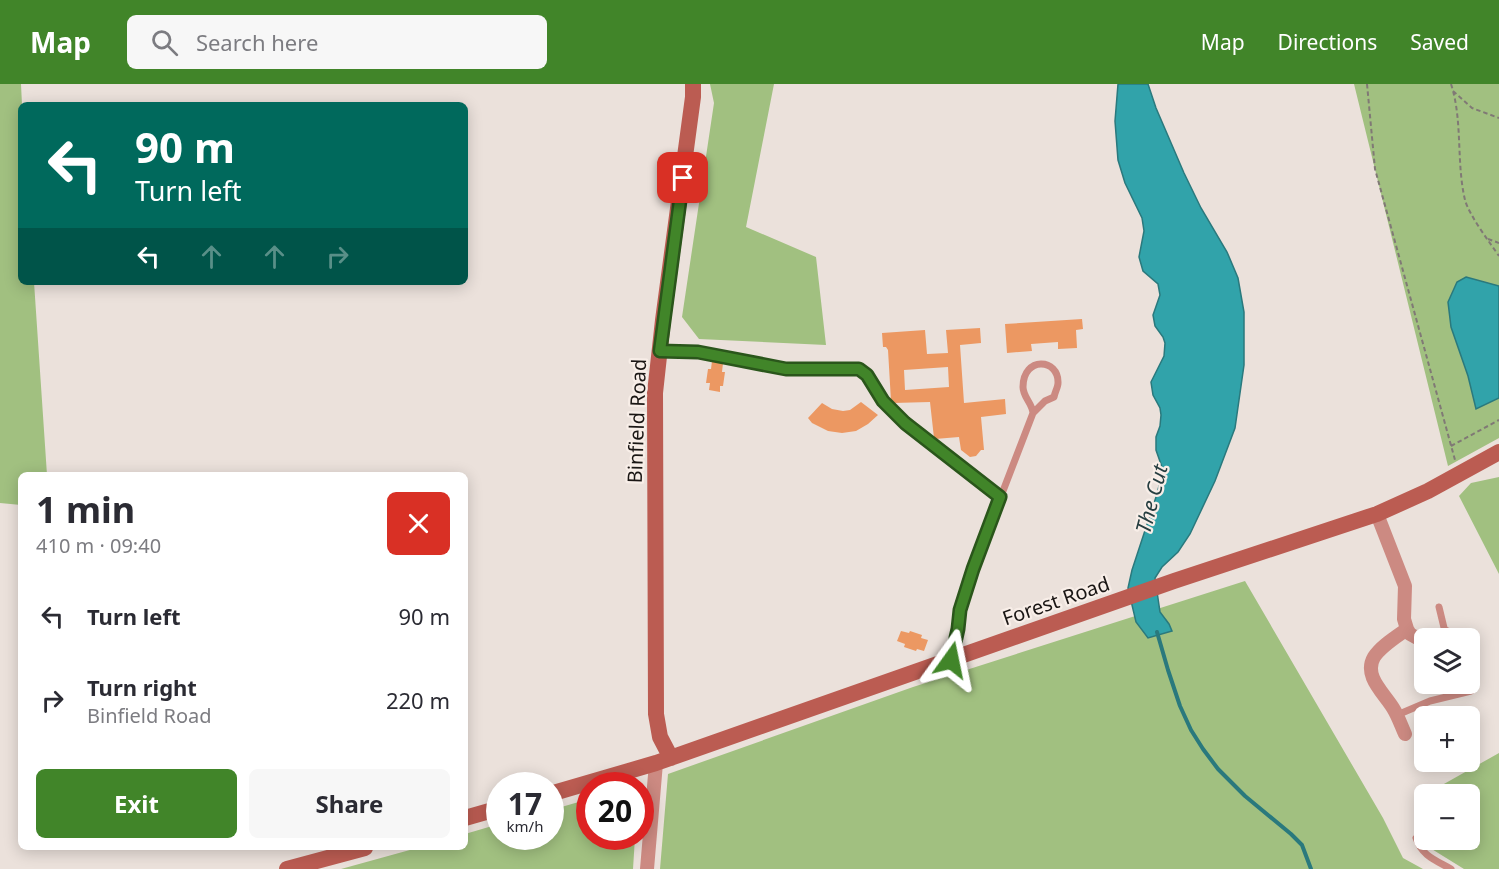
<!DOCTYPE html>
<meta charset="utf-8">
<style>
body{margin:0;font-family:"Noto Sans",sans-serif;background:#f7f7f7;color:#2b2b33;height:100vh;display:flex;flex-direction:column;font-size:22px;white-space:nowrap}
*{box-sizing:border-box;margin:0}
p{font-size:20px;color:#7c7c81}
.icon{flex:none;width:33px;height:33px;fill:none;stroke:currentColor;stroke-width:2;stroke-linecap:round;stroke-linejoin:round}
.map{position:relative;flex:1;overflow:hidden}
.details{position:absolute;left:18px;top:388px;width:450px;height:378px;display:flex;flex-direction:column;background:#fff;border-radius:9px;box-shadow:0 3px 15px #0003}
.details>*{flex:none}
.banner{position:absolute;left:18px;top:18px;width:450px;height:183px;border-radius:9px;box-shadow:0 3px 15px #0003;background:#00695c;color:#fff;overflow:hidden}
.buttons{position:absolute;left:1414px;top:544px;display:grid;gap:12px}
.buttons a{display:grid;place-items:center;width:66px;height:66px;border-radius:9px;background:#fff;box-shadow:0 3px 15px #0003;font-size:30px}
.speed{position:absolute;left:486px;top:688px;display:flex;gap:12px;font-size:30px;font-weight:700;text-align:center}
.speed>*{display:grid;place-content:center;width:78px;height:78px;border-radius:50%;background:#fff;box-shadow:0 3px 15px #0003;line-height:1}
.speed small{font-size:15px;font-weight:400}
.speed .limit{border:9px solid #d22;background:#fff;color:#111}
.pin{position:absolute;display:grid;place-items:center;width:51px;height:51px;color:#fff;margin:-26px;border-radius:12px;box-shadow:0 3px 9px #0006}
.me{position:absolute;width:66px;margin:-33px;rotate:12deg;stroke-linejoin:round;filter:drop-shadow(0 0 4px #0008)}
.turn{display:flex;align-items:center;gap:21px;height:126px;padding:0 18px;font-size:27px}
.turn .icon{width:78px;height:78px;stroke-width:2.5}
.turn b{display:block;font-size:42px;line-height:51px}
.lanes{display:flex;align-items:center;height:57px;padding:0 18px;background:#0003;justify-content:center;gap:30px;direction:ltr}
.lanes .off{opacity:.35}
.round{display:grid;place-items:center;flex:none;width:63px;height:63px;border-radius:9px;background:#f7f7f7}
.head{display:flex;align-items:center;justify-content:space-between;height:102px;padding:0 18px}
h1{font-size:36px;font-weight:700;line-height:45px}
.action{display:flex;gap:12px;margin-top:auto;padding:12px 18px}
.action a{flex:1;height:69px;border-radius:9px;background:#418529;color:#fff;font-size:24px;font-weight:700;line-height:69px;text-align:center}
.action a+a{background:#f7f7f7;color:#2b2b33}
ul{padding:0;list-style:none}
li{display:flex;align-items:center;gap:18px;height:84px;padding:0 18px}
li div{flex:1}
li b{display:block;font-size:22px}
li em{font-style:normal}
header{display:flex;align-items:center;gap:36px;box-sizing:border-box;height:84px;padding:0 30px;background:#418529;color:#fff}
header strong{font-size:28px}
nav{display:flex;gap:33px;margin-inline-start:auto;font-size:21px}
.search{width:420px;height:54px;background:#f7f7f7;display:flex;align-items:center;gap:15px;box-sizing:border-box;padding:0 21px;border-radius:9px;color:#7c7c81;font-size:22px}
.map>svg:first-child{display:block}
.green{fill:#a1c080}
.water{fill:#31a3aa;stroke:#2a797d;stroke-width:1.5}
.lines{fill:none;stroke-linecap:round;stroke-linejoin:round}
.stream{stroke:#2a797d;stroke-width:4}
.building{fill:#ec9862;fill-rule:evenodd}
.path{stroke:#807975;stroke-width:2;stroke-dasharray:4.5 3;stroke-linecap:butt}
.service{stroke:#cc8a82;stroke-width:7}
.minor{stroke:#cc8a82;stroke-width:14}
.secondary{stroke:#bb5c52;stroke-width:16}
.route-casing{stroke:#2a561b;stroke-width:15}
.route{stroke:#418529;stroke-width:10}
.labels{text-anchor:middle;stroke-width:4.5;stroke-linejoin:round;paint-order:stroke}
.street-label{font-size:20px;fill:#1a1614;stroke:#f8eee8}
.water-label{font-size:21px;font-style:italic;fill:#263e40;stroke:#f8eee8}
</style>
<header>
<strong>Map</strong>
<div class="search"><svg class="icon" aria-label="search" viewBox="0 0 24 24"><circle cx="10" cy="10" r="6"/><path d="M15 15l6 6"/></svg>Search here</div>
<nav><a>Map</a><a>Directions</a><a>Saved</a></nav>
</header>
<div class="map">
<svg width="1499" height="785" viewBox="0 0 1499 785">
<rect width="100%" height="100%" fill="#ebe1db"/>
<path class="green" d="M 0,0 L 21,0 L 22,21 L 21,21 L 21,198 L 34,198 L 47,391 L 21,392 L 21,421 L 0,419 Z
M 710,0 L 774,0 L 746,143 L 816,173 L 826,261 L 699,255 L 682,233 L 714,19 Z
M 1354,0 L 1499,0 L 1499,202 L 1466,193 L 1468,292 L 1476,325 L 1499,314 L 1499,354 L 1448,382 Z
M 1499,393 L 1499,490 L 1459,412 L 1471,399 Z
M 1245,497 L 1383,734 L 1403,774 L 1423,785 L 660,785 L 668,690 L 913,603 Z
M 1499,669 L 1499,785 L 1464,785 L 1422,759 L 1427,756 L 1470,756 L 1470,711 L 1438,711 L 1435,705 Z
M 589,715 L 590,753 L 635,753 L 633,785 L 341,785 L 417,764 L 465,764 L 465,750 L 499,740 L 500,753 L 550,753 L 551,726 Z"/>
<path class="water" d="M 1118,0 L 1148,0 L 1156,24 L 1184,89 L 1201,124 L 1227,168 L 1238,194 L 1244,228 L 1244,281 L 1235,344 L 1215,397 L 1190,450 L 1178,468 L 1162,483 L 1155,494 L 1160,528 L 1169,540 L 1172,547 L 1148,554 L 1136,538 L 1128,504 L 1132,486 L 1157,410 L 1163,386 L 1156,366 L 1156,353 L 1160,342 L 1161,331 L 1160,324 L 1153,311 L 1151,298 L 1164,272 L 1165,259 L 1163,253 L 1155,242 L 1153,231 L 1160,211 L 1158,200 L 1143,187 L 1139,173 L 1144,147 L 1142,134 L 1125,99 L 1118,76 L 1115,37 Z
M 1466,193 L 1499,202 L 1499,314 L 1476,325 L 1468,292 L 1451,243 L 1448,218 L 1457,198 Z"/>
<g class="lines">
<path class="stream" d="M 1157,548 L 1168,586 L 1180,622 L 1191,646 L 1203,665 L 1218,685 L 1245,712 L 1291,750 L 1302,761 L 1311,785"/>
</g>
<path class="building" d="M 1082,235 L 1083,245 L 1076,246 L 1077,264 L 1058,265 L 1058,258 L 1031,260 L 1032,267 L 1007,269 L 1005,240 Z
M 980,244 L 981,259 L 960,261 L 964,319 L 1005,315 L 1006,330 L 981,333 L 984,366 L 981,366 L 976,372 L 970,373 L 961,366 L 959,353 L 935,355 L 934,354 L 930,318 L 893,319 L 891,317 L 888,266 L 886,263 L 883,263 L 882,249 L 925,246 L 927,270 L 948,269 L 946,246 ZM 948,283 L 949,303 L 905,306 L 904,286 Z
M 712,277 L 723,279 L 722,288 L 725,288 L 723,302 L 720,302 L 720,308 L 709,306 L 710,299 L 706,299 L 708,285 L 711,285 Z
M 861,318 L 878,331 L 868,340 L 856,347 L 842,349 L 828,347 L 812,339 L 808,334 L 822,319 L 832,325 L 843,327 L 850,326 Z
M 901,547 L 909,549 L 910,547 L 922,551 L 921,554 L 928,556 L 924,567 L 917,565 L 916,567 L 904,563 L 905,560 L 897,557 Z"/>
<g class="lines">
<path class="path" d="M 1367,0 L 1375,85 L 1455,376
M 1451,0 C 1463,37 1456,78 1465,116 C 1469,131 1490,159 1499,172
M 1453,7 L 1472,24 L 1499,34
M 1488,155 L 1499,159
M 1451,362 L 1499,336"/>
<path class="service" d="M 660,267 L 698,268 L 786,285 L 859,285 L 867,291 L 883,317 L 905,339 L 1000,413
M 1439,523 L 1446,552
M 952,573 L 958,545 L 960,526 L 973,485 L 1033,329 C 1032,319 1023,313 1023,303 C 1023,272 1059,274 1058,299 C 1058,303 1055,308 1054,313 L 1045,317 L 1033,329
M 1397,631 L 1430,617 L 1471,607
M 1416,754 C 1422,772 1435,776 1451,785"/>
<path class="minor" d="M 1377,430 L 1405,502 L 1404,535 L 1407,545 L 1410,550 L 1419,555 L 1425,555
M 1428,555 L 1446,550
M 1405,650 C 1401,641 1398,632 1393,624 C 1384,609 1363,592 1374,573 C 1381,562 1396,553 1407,545
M 647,785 L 656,679"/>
<path class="secondary" d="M 671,674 L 660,653 L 656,630 L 655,309 L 663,236 L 693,13 L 693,0
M 550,710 L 656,679 L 1174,497 L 1377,430 L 1428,407 L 1499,368
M 465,734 L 500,724
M 287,785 L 365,764"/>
</g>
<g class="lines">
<g class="route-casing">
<path id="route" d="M 683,94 L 660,267 L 698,268 L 786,285 L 859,285 L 867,291 L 883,317 L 905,339 L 1000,413 L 973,485 L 960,526 L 958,545 L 951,576"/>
</g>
<use href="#route" class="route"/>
</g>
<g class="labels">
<g class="street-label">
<text transform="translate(637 337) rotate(-88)" y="7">Binfield Road</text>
<text transform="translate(1056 517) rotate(-19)" y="7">Forest Road</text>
</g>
<g class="water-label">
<text transform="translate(1152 415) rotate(-75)" y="7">The Cut</text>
</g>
</g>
</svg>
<div class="buttons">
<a><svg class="icon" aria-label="layers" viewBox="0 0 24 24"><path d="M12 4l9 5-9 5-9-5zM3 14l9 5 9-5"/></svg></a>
<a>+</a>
<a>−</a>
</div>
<div class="speed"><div>17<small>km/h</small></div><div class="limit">20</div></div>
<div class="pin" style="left:683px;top:94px;background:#d93025"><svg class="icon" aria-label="arrive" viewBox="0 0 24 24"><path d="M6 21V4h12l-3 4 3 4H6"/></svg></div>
<svg class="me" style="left:951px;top:576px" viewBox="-20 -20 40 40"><path d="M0-17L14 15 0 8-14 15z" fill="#418529" stroke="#fff" stroke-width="4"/></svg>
<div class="banner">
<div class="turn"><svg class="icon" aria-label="left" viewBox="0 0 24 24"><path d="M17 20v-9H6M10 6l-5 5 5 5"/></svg><div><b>90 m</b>Turn left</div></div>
<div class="lanes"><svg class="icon" aria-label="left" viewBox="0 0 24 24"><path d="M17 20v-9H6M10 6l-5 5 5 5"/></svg><svg class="icon off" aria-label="ahead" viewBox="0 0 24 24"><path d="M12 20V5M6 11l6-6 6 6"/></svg><svg class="icon off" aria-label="ahead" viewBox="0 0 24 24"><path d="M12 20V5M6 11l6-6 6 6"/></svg><svg class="icon off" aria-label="right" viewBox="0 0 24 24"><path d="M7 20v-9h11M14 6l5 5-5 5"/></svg></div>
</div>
<section class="details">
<div class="head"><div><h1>1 min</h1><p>410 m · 09:40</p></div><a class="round" style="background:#d93025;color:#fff"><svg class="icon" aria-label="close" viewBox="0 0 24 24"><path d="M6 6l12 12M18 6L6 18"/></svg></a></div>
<ul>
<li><svg class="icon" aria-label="left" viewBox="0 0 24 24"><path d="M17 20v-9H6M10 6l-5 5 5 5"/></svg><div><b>Turn left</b></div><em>90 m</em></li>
<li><svg class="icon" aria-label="right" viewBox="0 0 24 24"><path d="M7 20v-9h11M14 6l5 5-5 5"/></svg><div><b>Turn right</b><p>Binfield Road</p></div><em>220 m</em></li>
</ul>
<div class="action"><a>Exit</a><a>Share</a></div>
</section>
</div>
